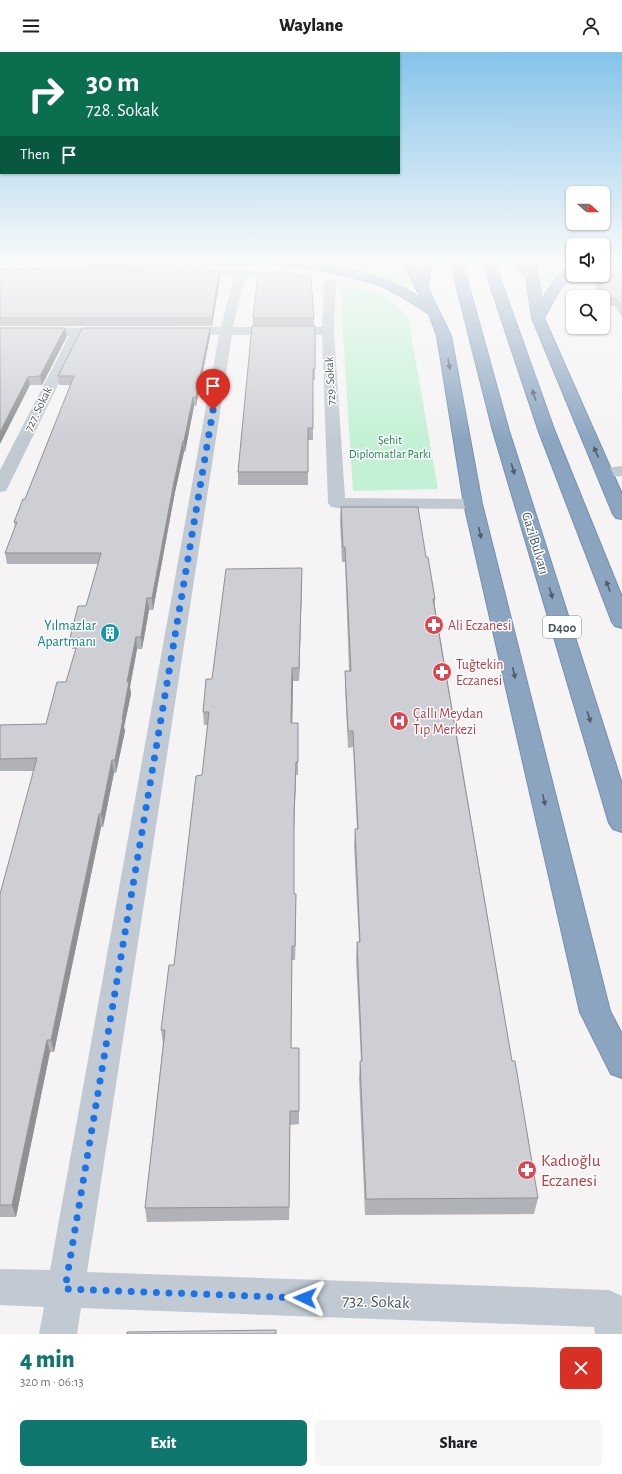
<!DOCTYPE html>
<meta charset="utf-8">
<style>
body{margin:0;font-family:"Alegreya Sans",sans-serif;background:#f6f6f6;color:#202124;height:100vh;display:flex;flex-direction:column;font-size:15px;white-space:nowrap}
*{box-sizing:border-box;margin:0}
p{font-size:13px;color:#757577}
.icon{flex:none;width:22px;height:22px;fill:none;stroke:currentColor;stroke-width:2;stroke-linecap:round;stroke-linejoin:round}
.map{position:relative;height:1282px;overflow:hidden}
.drawer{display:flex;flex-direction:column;background:#fff;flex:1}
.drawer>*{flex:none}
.banner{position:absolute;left:0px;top:0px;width:400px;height:122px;box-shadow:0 1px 3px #0004;background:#0b6e4f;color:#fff;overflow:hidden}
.needle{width:26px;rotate:110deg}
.fabs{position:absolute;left:566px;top:134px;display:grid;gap:8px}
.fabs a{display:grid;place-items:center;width:44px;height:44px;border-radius:6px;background:#fff;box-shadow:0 1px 3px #0004;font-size:20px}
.pin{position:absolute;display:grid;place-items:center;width:34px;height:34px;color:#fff;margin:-41px -17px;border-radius:50% 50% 50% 0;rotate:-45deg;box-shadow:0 0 4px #0007}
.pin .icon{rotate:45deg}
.me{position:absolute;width:44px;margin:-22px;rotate:272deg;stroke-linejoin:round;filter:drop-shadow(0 0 3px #0008)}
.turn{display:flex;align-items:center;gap:14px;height:84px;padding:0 20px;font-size:18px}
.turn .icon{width:52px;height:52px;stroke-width:2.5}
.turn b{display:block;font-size:28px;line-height:34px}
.then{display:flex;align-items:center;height:38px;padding:0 20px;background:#0003;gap:8px;font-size:15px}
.round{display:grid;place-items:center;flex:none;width:42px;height:42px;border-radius:6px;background:#f6f6f6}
.overview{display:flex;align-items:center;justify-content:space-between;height:68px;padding:0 20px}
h1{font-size:24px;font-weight:800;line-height:30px;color:#0f766e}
.action{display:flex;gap:8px;margin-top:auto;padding:8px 20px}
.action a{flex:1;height:46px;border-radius:6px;background:#0f766e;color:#fff;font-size:16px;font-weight:800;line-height:46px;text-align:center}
.action a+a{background:#f6f6f6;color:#202124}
header{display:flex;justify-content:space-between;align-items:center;height:52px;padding:0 20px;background:#fff;font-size:18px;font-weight:800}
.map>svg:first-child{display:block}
.green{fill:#c3f1d5}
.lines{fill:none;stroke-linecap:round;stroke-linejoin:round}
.highway-casing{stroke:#7690ad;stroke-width:2}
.street{fill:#c1cad2;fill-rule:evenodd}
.highway{fill:#8ba5c1;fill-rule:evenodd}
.tram{stroke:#b5b8bd;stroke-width:1}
.wall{fill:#b0b2b7}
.shaded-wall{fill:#909195}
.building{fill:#cdcfd5;stroke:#909195}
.oneway{fill:#505e6b}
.route{stroke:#1a73e8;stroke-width:7;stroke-dasharray:0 12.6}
.labels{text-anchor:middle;stroke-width:3;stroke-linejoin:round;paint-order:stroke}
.far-street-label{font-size:12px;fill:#4a5661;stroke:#fff}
.far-park-label{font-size:12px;fill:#17864f;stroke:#fff}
.shield{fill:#fff;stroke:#808990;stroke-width:1}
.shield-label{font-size:13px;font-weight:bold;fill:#4a5661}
.street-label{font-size:14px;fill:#4a5661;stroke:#fff}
.culture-label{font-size:14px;fill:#0d838f;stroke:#fff;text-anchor:end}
.health-label{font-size:14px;fill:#be3a42;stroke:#fff;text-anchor:start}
.near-health-label{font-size:17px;fill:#be3a42;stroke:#fff;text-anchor:start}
.near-street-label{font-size:17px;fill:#4a5661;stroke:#fff}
</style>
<header><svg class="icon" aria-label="menu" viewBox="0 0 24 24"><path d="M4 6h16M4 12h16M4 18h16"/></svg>Waylane<svg class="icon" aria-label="person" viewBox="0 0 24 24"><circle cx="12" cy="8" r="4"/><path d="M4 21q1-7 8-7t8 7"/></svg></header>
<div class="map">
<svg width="622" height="1282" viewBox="0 0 622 1282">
<rect width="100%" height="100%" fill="#f5f3f3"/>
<path class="green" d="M 372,209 L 401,209 L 412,240 L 375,225 L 313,212 Z
M 541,209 L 573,209 L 573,212 L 546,232 Z
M 340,234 C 372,236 386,240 408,265 L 438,437 L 353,439 Z"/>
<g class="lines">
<g class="highway-casing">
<path id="highway" d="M 179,209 L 254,209 L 248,212 L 0,224 L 0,218 Z
M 258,209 C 317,208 370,215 421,246 L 402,209 L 414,209 L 419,219 L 425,209 L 437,209 L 430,219 L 428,236 L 451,284 L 482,452 L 610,959 L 622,982 L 622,1026 L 611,1022 L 580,960 L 464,452 L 437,284 L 429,262 L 399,243 L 380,233 L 340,222 L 310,217 L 264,212 Z
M 450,209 L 462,209 L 509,379 L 622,732 L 622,780 L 613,777 L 609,771 L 493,379 Z
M 482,209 L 494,209 L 555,380 L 622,545 L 622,576 L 615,574 L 612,570 L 539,380 Z
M 505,209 L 522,209 L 525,211 L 524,209 L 536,209 L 542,248 C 548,237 560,218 573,215 L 573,223 L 574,223 L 560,237 L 544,266 L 622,442 L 622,467 L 616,466 L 613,462 L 532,266 L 526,225 L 514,213 L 507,211 Z"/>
</g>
<path class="street" d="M 138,212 L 293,220 L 295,222 L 293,224 L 289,225 L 245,225 L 233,275 L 322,275 L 324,230 L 326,228 L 334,228 L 336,230 L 334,279 L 345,446 L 473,447 L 479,448 L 482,452 L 479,456 L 473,457 L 337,456 L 331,455 L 328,451 L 322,283 L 232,283 L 87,1220 L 609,1238 L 622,1244 L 622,1282 L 595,1282 L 594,1275 L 81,1256 L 77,1282 L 39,1282 L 44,1255 L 0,1253 L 0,1217 L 50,1218 L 219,283 L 180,283 L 175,282 L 174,279 L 175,276 L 180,275 L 221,275 L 234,224 L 134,217 L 132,215 L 134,213 Z
M 0,275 L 109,276 L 114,277 L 115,280 L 114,283 L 82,284 L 8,435 L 6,439 L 0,440 L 0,418 L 69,284 L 0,283 Z
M 622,414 L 622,424 L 605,425 L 599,423 L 597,420 L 599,417 Z"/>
<use href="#highway" class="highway"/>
<path class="tram" d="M 0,214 L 72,209"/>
</g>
<path class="wall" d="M 622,209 L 622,265 L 615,254 L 608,254 L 589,223 L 603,223 Z
M 0,218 L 220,226 L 212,274 L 0,274 Z
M 253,266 L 314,266 L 314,274 L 253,274 Z
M 315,274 L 315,328 L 313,328 L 313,388 L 308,388 L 308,433 L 238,433 L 238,420 Z
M 0,276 L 65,276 L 67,284 L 42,333 L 30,333 Z
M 210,284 L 196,354 L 194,354 L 185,400 L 184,400 L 175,440 L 153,558 L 149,558 L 142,597 L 137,597 L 130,635 L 131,642 L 124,675 L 125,679 L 116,721 L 114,721 L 103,775 L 101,775 L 54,1000 L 50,1000 L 16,1165 L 0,1165 L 0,842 L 34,719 L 0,719 L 0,673 L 46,672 L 66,630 L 76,597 L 72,597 L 70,586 L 86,554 L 98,512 L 7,512 L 5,501 L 15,475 L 14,470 L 25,447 L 71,333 L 59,333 L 58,324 Z
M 341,455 L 426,505 L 435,547 L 435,554 L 512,1009 L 538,1146 L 534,1162 L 365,1163 L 359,1026 L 360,1009 L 361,1009 L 356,907 L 357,890 L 359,890 L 354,794 L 355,777 L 357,777 L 353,695 L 348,696 L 345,635 L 345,619 L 349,619 L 345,510 L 342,510 L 340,469 Z
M 302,529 L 299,629 L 293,629 L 292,671 L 298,671 L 298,723 L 296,723 L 294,777 L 294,842 L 296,855 L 295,908 L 292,908 L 291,996 L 299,996 L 299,1072 L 290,1073 L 289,1168 L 147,1170 L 145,1156 L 163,992 L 161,978 L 174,913 L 202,723 L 208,673 L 204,673 L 203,660 L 212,627 Z"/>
<path class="shaded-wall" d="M 219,219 L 220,226 L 212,274 L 212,266 Z
M 65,276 L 67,284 L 42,333 L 40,324 Z
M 210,276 L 210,284 L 196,354 L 196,345 Z
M 28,325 L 30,333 L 0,392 L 0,380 Z
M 193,345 L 194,354 L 185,400 L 184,389 Z
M 183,389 L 184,400 L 175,440 L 153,558 L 152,546 L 174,430 Z
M 302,516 L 302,529 L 299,629 L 299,616 Z
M 147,546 L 149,558 L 142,597 L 141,585 Z
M 136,585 L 137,597 L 130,635 L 131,642 L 124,675 L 125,679 L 116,721 L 115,708 L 122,667 L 127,630 Z
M 292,616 L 293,629 L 292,685 L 291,671 Z
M 112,708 L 114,721 L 103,775 L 101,762 Z
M 296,710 L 296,723 L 294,777 L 294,763 Z
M 99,762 L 101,775 L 54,1000 L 51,988 Z
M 296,842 L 296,855 L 295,908 L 295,894 Z
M 292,894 L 292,908 L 291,1010 L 291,996 Z
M 47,988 L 50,1000 L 16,1165 L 12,1153 Z
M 290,1059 L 290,1073 L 289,1168 L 289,1155 Z"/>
<path class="building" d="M 603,209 L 622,209 L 622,255 L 616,246 L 610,246 L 596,223 L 603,223 Z
M 0,218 L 219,219 L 212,266 L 0,266 Z
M 258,222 L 289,222 L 311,225 L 314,266 L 253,266 Z
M 252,274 L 315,274 L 315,317 L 313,317 L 313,376 L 308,376 L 308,420 L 238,420 Z
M 0,276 L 65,276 L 40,324 L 28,325 L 0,380 Z
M 82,276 L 210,276 L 196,345 L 193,345 L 184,389 L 183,389 L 174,430 L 152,546 L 147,546 L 141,585 L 136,585 L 127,630 L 129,630 L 122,667 L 123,667 L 115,708 L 112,708 L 101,762 L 99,762 L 51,988 L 47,988 L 12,1153 L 0,1153 L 0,842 L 37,706 L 0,707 L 0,673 L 46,672 L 57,630 L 66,630 L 79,586 L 70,586 L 78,554 L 86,554 L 101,501 L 5,501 L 17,470 L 14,470 L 23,447 L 25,447 L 74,324 L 58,324 Z
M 341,455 L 418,455 L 426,505 L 428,505 L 435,547 L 433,547 L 512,1009 L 515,1009 L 538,1146 L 366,1147 L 360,1009 L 362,1009 L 357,890 L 360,890 L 355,777 L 358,777 L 353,679 L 348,679 L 345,619 L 351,619 L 345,495 L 343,495 Z
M 302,516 L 299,616 L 292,616 L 291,671 L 298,671 L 298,710 L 296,710 L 294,763 L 294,842 L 296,842 L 295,894 L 292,894 L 291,996 L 299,996 L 299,1059 L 290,1059 L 289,1155 L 145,1156 L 165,978 L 161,978 L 169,913 L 174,913 L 196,724 L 202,723 L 209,660 L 203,660 L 206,627 L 212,627 L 226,517 Z
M 276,1278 L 276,1282 L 127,1282 L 127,1280 Z"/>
<defs><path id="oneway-solid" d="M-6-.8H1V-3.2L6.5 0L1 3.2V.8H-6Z"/></defs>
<g class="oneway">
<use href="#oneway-solid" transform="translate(449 312) rotate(80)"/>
<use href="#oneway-solid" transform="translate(534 343) rotate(-109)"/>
<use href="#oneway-solid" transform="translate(596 400) rotate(-113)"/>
<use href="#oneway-solid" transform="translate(513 417) rotate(73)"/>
<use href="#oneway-solid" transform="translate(480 481) rotate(77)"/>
<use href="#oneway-solid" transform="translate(608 534) rotate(-111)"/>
<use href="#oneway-solid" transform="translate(551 541) rotate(73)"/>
<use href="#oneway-solid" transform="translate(514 621) rotate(77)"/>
<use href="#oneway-solid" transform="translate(589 665) rotate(73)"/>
<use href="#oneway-solid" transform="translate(544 748) rotate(77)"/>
</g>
<linearGradient id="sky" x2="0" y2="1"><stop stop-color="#85c3ea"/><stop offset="0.54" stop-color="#fafafa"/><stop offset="1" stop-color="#fafafa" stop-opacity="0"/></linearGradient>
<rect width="622" height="388" fill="url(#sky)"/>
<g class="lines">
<path class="route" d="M 213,358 L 65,1237 L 305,1246"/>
</g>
<defs>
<g id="pharmacy-disc" transform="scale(1)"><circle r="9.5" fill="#e0444e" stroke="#fff"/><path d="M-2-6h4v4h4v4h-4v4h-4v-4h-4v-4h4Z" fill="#fff"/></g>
<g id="building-disc" transform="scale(1)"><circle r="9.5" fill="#0f9aa8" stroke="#fff"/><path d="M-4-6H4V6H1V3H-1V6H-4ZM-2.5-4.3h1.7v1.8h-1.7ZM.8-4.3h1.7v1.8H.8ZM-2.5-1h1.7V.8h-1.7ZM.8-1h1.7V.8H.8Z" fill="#fff"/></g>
<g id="hospital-disc" transform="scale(1)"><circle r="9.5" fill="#e0444e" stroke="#fff"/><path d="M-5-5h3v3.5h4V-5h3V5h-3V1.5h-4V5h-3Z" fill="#fff"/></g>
</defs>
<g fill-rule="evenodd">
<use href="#pharmacy-disc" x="434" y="573"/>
<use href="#building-disc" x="110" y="581"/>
<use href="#pharmacy-disc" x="442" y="620"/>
<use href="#hospital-disc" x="399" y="669"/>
<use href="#pharmacy-disc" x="527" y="1118"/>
</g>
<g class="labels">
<g class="far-street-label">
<text transform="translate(330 329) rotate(-93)" y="4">729. Sokak</text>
<text transform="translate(38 357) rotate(-64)" y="4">727. Sokak</text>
</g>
<g class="far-park-label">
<text x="390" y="392">Şehit<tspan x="390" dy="14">Diplomatlar Parkı</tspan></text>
</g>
<rect class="shield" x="543" y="564" width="38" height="22" rx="3"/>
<g class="shield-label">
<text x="562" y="580">D400</text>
</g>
<g class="street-label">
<text transform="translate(536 491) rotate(73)" y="5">Gazi Bulvarı</text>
</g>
<g class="culture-label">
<text x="96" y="578">Yılmazlar<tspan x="96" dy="16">Apartmanı</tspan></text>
</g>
<g class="health-label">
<text x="448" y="578">Ali Eczanesi</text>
<text x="456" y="617">Tuğtekin<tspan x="456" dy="16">Eczanesi</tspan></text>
<text x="413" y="666">Çallı Meydan<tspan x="413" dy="16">Tıp Merkezi</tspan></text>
</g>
<g class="near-health-label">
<text x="541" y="1114">Kadıoğlu<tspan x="541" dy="20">Eczanesi</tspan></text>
</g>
<g class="near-street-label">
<text transform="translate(376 1249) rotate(2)" y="6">732. Sokak</text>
</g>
</g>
</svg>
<div class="fabs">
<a><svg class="needle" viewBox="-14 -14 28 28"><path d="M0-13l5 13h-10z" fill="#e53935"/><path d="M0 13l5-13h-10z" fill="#757577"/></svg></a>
<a><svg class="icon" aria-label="sound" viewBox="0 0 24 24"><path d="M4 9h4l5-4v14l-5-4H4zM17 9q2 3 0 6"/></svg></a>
<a><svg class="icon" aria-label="search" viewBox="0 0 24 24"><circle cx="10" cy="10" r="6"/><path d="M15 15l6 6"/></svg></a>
</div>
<div class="pin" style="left:213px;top:358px;background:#d93025"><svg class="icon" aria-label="arrive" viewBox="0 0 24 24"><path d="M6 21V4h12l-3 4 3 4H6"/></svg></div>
<svg class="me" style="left:305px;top:1246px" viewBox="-20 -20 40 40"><path d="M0-17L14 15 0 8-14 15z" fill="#1a73e8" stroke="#fff" stroke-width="4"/></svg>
<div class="banner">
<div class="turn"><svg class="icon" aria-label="right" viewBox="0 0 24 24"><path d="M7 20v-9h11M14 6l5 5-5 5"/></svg><div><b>30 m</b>728. Sokak</div></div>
<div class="then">Then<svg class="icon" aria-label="arrive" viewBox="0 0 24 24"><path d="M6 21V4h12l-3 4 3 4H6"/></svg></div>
</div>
</div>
<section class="drawer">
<div class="overview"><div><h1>4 min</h1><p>320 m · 06:13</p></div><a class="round" style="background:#d93025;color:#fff"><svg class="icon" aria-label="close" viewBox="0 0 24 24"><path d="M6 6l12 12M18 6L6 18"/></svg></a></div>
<div class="action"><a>Exit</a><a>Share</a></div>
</section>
